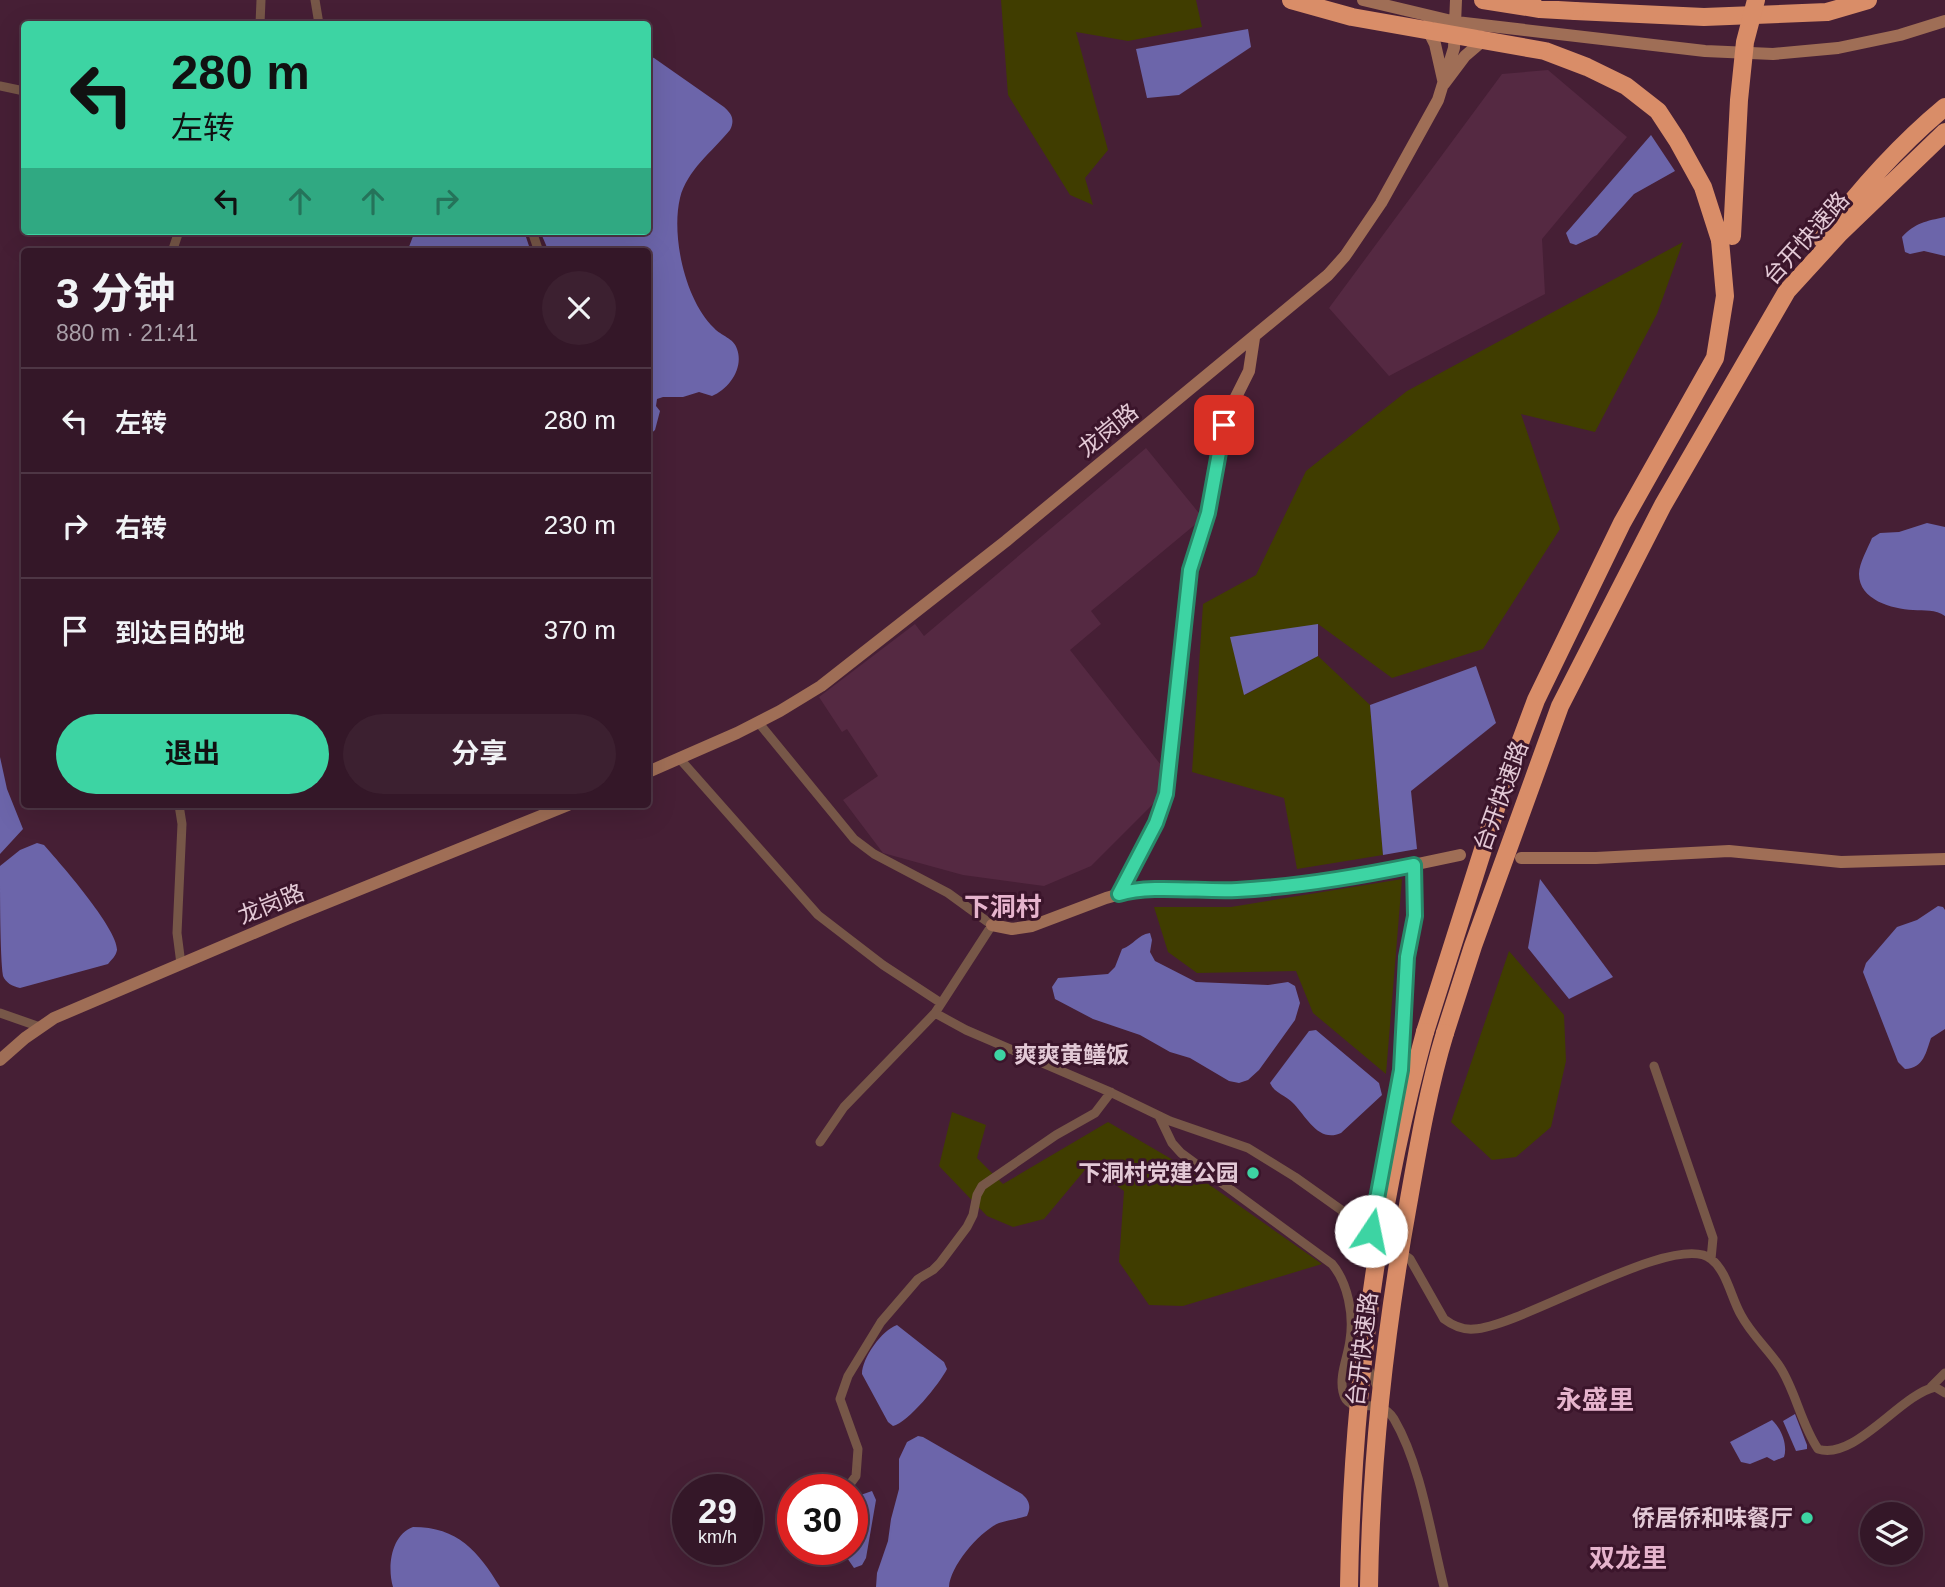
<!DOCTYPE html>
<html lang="zh">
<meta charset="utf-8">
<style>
body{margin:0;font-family:Helvetica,"Noto Sans SC",sans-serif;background:#3c2030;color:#f1f3f6;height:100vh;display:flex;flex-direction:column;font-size:26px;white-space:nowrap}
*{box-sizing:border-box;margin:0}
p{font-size:23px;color:#a99fa8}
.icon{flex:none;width:38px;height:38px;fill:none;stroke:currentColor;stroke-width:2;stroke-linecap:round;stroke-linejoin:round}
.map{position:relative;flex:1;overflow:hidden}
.details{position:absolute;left:21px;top:248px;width:630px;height:560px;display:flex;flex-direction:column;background:#341728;border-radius:7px;box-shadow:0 7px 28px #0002,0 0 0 2px #4e3645}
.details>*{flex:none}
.top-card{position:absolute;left:21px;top:21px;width:630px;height:214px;border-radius:7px;box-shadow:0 7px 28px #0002,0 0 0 2px #4e3645;background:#3dd4a3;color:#111;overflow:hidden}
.fabs{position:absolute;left:1860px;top:1502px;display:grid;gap:14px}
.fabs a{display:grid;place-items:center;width:63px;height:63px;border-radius:50%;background:#341728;box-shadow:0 7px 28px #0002,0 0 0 2px #4e3645;font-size:35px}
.speed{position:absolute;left:672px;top:1474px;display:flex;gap:14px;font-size:35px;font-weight:700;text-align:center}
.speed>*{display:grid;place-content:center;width:91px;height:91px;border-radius:50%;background:#341728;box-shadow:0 7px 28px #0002,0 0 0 2px #4e3645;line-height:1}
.speed small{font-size:18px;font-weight:400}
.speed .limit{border:10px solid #d22;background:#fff;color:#111}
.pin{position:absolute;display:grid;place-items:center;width:60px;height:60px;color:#fff;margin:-30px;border-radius:14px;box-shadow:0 4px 10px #0006}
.me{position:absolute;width:77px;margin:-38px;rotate:11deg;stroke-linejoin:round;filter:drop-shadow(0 0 5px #0008)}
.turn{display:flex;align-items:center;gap:24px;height:147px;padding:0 35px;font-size:32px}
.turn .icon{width:91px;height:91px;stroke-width:2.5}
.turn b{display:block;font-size:49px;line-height:60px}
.lanes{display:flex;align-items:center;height:66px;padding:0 35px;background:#0003;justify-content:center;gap:35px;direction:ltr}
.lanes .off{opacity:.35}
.round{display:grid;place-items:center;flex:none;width:74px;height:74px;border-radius:37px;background:#3c2030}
.overview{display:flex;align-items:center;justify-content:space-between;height:119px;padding:0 35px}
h1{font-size:42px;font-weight:700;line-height:52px}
.primary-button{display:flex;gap:14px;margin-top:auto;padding:14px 35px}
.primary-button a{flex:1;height:80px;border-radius:42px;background:#3dd4a3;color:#111;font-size:28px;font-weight:700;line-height:80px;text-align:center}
.primary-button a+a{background:#3c2030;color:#f1f3f6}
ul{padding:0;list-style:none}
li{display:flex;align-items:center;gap:21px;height:105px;padding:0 35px;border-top:2px solid #4e3645}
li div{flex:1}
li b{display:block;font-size:26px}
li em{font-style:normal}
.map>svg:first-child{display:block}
.built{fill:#552942}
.green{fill:#403d00}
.water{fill:#6c65aa}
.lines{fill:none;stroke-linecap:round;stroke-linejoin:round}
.street{stroke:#775748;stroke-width:9}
.secondary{stroke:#9f6e56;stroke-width:12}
.highway{stroke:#d98d68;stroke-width:18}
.highway-bridge{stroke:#d98d68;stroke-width:18}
.route-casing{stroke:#288a6a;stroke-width:18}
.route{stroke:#3dd4a3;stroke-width:12}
.poi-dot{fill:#3dd4a3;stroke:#3b152b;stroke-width:2.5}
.labels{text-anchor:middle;stroke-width:6;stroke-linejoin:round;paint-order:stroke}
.street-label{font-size:23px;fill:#e3c9d6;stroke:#3b152b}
.poi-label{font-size:23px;font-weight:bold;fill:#e3c9d6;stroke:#3b152b;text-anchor:end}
.quarter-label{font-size:26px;font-weight:bold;fill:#e6b4cd;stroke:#3b152b}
</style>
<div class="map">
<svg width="1945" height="1587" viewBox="0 0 1945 1587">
<rect width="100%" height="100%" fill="#461f35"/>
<path class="built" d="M 1548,70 L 1627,137 L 1542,239 L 1545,294 L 1389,376 L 1329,308 L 1502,74 Z
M 1146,448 L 1203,518 L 1091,611 L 1101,624 L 1070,650 L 1161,765 L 1158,799 L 1091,866 L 1044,886 L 963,875 L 883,853 L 843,800 L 878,776 L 847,729 L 842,732 L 819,697 L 915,624 L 924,636 Z"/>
<path class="green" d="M 1001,0 L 1196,0 L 1202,27 L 1128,41 L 1076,32 L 1108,150 L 1085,178 L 1093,205 L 1070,195 L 1008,95 Z
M 1683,242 L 1657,314 L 1595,432 L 1521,414 L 1560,529 L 1483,649 L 1392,678 L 1318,624 L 1245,695 L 1318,656 L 1370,705 L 1383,855 L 1297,869 L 1284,798 L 1192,772 L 1203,604 L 1256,575 L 1306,471 L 1407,391 Z
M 1402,879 L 1386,1074 L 1313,1013 L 1296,971 L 1197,973 L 1168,952 L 1154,907 L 1231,907 Z
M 1509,951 L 1564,1015 L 1566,1061 L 1551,1127 L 1516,1157 L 1492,1160 L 1451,1122 Z
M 952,1112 L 986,1125 L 977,1158 L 1003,1184 L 1108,1122 L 1180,1164 L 1322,1264 L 1183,1306 L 1149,1305 L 1119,1262 L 1124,1191 L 1089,1165 L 1044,1219 L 1013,1227 L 987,1216 L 939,1166 Z"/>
<path class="water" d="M 1248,29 L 1251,47 L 1179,95 L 1147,98 L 1136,49 Z
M 648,56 L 654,58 L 724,107 C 732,114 735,120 730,130 C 712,152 687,170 680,198 C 671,236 685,300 714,328 C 721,336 734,338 737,349 C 744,368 729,389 712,396 L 699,392 L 683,397 L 663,397 L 657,399 L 656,406 L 660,411 L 655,430 L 648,436 L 648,360 L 650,342 L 648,326 L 648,252 L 549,252 L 540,231 L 648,231 Z
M 1651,135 L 1675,171 L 1634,194 L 1597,235 L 1576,245 L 1570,243 L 1566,233 Z
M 1945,217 L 1945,256 L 1924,251 L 1910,254 L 1905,252 L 1902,237 C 1915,223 1926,221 1945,217 Z
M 415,231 L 524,231 L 531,252 L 407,252 Z
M 1927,523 L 1945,527 L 1945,616 C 1935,609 1925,611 1913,610 C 1892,609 1859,600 1859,574 C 1859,563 1868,548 1872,538 L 1880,533 L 1899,532 Z
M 1318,624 L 1318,656 L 1244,695 L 1230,637 Z
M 1476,666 L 1496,723 L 1411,791 L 1417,849 L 1383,855 L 1370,705 Z
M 0,757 L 7,789 L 23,829 L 0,854 Z
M 37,843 L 44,845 C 59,862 118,929 117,950 C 116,956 112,959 108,964 L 20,988 C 12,986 6,983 3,976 C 0,955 0,891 0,866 L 20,850 Z
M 1540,879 L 1613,977 L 1569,999 L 1528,948 Z
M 1938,906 L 1943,907 L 1945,910 L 1945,1029 L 1931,1038 C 1926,1052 1924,1068 1905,1069 L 1898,1062 L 1863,972 L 1866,963 L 1897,927 L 1917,920 Z
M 1150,933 L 1152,940 L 1150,952 L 1155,961 L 1196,982 L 1268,985 L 1288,982 L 1295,986 L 1300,1003 L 1295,1020 L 1259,1070 L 1248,1080 L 1239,1083 L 1229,1081 L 1190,1058 L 1170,1052 L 1140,1035 L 1093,1019 L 1055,999 L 1052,987 L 1058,978 L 1108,974 L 1115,967 L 1122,949 C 1134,945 1137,935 1150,933 Z
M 1316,1030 L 1379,1083 L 1382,1095 L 1341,1133 C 1319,1143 1307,1118 1294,1104 C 1286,1095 1275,1094 1270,1083 L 1309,1031 Z
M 897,1325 L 944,1362 L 947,1369 C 940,1383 908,1423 893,1426 L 888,1422 L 862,1374 C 862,1358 882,1330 897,1325 Z
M 1795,1414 L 1807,1445 L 1807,1449 L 1796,1451 L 1783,1421 Z
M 1772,1420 C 1781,1428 1788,1445 1784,1457 L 1774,1461 L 1767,1457 L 1750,1464 L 1741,1462 L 1730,1442 Z
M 918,1436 L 923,1437 L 1022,1494 C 1030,1501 1031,1507 1027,1516 C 1018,1519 1008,1520 999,1523 C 980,1531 950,1566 949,1587 L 876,1587 L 877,1573 L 888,1541 L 891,1519 L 899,1489 L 899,1459 L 907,1442 Z
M 872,1491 L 876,1500 L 866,1558 L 862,1565 L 854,1568 L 843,1552 L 834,1549 L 852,1549 L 852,1498 Z
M 413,1527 C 458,1527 478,1551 500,1587 L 393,1587 C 387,1567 391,1535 413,1527 Z"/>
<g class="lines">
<path class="street" d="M 315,0 L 319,24
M 260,24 L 261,0
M 0,86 L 24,91
M 532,231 L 539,252
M 172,252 L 179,231
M 758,722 L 854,839 L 874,854 L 948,893 L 992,925 L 935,1013 L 844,1107 L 820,1142
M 679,758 L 818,915 L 883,965 L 941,1003
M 179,805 L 182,824 L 177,933 L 181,964
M 0,1013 L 40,1027
M 935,1013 L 966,1030 L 1110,1092 L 1170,1121 L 1248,1148 L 1295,1177 L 1410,1259 L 1444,1319 C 1452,1325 1463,1330 1474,1329 C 1521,1327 1676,1230 1711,1259 C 1727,1271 1731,1298 1741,1315 C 1751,1334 1768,1349 1780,1367 C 1796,1392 1801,1424 1818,1449 C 1855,1461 1900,1395 1935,1387 L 1945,1393
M 1654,1066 L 1713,1238 L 1711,1259
M 1159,1116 L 1172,1143 L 1181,1153 L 1332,1264 C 1348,1283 1354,1315 1350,1340 C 1348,1357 1339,1375 1343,1392 C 1348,1418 1378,1393 1394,1419 C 1421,1465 1431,1535 1444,1587
M 1371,1231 L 1401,1071 L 1407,957 L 1415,916 L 1414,865
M 1351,1335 L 1379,1390
M 1931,1387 L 1945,1373
M 831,1488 L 850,1484 L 856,1476 L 858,1449 L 840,1399 L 848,1376 L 881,1322 L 918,1279 L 933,1270 L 940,1263 L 967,1227 L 973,1215 L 977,1195 L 982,1186 L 1056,1135 L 1095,1113 L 1111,1092"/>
<path class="secondary" d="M 1363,0 L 1456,22 L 1705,51 L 1773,54 L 1838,48 L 1900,35 L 1945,21
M 1426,26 L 1435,44 L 1444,84 L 1465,56 L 1486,38
M 648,772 L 737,733 L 780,711 L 821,686 L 1006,541 L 1328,275 L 1345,256 L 1381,203 L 1438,100 L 1454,48 L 1456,0
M 1521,858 L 1596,858 L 1729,851 L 1841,862 L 1945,859
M 1119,894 L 1156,823 L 1166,794 L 1190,570 L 1208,513 L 1227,415 L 1249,371 L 1254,338
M 992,925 L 1012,929 L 1032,926 L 1106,898 L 1131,891 L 1238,890 L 1332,882 L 1460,855
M 0,1060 L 25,1038 L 54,1018 L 289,918 L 568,805"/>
<path class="highway" d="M 1575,11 L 1704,17 L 1827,12 L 1868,0
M 1822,239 C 1859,190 1898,146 1945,107
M 1425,1032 L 1499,799 L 1536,700 L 1622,523 L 1715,358 L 1725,296 L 1720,240
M 1445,1033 L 1473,946 L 1560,706 L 1663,505 L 1787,291 L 1840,233 L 1945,132"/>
<path class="highway-bridge" d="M 1291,0 L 1352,17 L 1545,51 L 1587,67 L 1626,86 L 1658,111 L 1677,140 L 1703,187 L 1720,240
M 1483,0 L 1540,9 L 1575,11
M 1732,236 L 1739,100 L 1745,42 L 1756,0
M 1349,1587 C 1352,1401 1376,1212 1425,1032
M 1369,1587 C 1371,1459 1385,1332 1408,1205 C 1418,1148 1428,1089 1445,1033"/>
</g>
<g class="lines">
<g class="route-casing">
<path id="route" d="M 1224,425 L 1208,513 L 1190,570 L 1166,794 L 1156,823 L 1119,894 C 1150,884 1203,892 1237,890 C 1297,887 1355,877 1414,865 L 1415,916 L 1407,957 L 1401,1070 L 1371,1231"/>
</g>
<use href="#route" class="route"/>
</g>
<g class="poi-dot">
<circle cx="1000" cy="1055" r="7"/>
<circle cx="1253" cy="1173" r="7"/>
<circle cx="1807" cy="1518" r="7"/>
</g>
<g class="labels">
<g class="street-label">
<text transform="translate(1806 238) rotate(-48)" y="8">台开快速路</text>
<text transform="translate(1108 430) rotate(-39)" y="8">龙岗路</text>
<text transform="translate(1501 796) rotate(-70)" y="8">台开快速路</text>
<text transform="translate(271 904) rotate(-22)" y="8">龙岗路</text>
<text transform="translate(1362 1349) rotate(-83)" y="8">台开快速路</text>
</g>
<g class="poi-label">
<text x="1014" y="1063" text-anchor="start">爽爽黄鳝饭</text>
<text x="1239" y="1181">下洞村党建公园</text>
<text x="1793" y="1526">侨居侨和味餐厅</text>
</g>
<g class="quarter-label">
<text x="1003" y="916">下洞村</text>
<text x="1595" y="1409">永盛里</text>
<text x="1628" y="1567">双龙里</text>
</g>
</g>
</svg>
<div class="fabs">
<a><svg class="icon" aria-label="layers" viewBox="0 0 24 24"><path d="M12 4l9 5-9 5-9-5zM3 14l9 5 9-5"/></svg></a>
</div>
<div class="speed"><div>29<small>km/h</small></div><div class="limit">30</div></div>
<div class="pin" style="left:1224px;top:425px;background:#d93025"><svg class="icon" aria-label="arrive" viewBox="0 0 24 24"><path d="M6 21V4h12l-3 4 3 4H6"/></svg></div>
<svg class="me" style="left:1371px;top:1231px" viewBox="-20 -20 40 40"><circle r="19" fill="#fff"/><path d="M0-13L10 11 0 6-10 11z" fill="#3dd4a3"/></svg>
<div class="top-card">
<div class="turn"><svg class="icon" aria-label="left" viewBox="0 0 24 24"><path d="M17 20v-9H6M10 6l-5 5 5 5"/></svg><div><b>280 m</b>左转</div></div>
<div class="lanes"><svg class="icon" aria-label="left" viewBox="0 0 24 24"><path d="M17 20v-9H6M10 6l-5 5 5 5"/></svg><svg class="icon off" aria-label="ahead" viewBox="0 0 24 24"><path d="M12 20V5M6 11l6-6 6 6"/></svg><svg class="icon off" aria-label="ahead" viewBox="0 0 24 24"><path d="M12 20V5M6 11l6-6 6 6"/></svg><svg class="icon off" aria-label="right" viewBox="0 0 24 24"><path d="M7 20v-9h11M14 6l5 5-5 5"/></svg></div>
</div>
<section class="details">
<div class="overview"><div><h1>3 分钟</h1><p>880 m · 21:41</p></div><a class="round"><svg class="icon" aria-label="close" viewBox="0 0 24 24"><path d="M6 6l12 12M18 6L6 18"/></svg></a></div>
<ul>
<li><svg class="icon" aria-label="left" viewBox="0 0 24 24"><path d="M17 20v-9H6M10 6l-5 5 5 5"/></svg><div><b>左转</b></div><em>280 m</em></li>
<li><svg class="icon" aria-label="right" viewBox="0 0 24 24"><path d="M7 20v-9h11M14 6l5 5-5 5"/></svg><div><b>右转</b></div><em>230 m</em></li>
<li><svg class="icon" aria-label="arrive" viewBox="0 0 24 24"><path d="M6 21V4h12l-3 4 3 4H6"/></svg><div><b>到达目的地</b></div><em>370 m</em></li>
</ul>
<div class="primary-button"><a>退出</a><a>分享</a></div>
</section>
</div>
